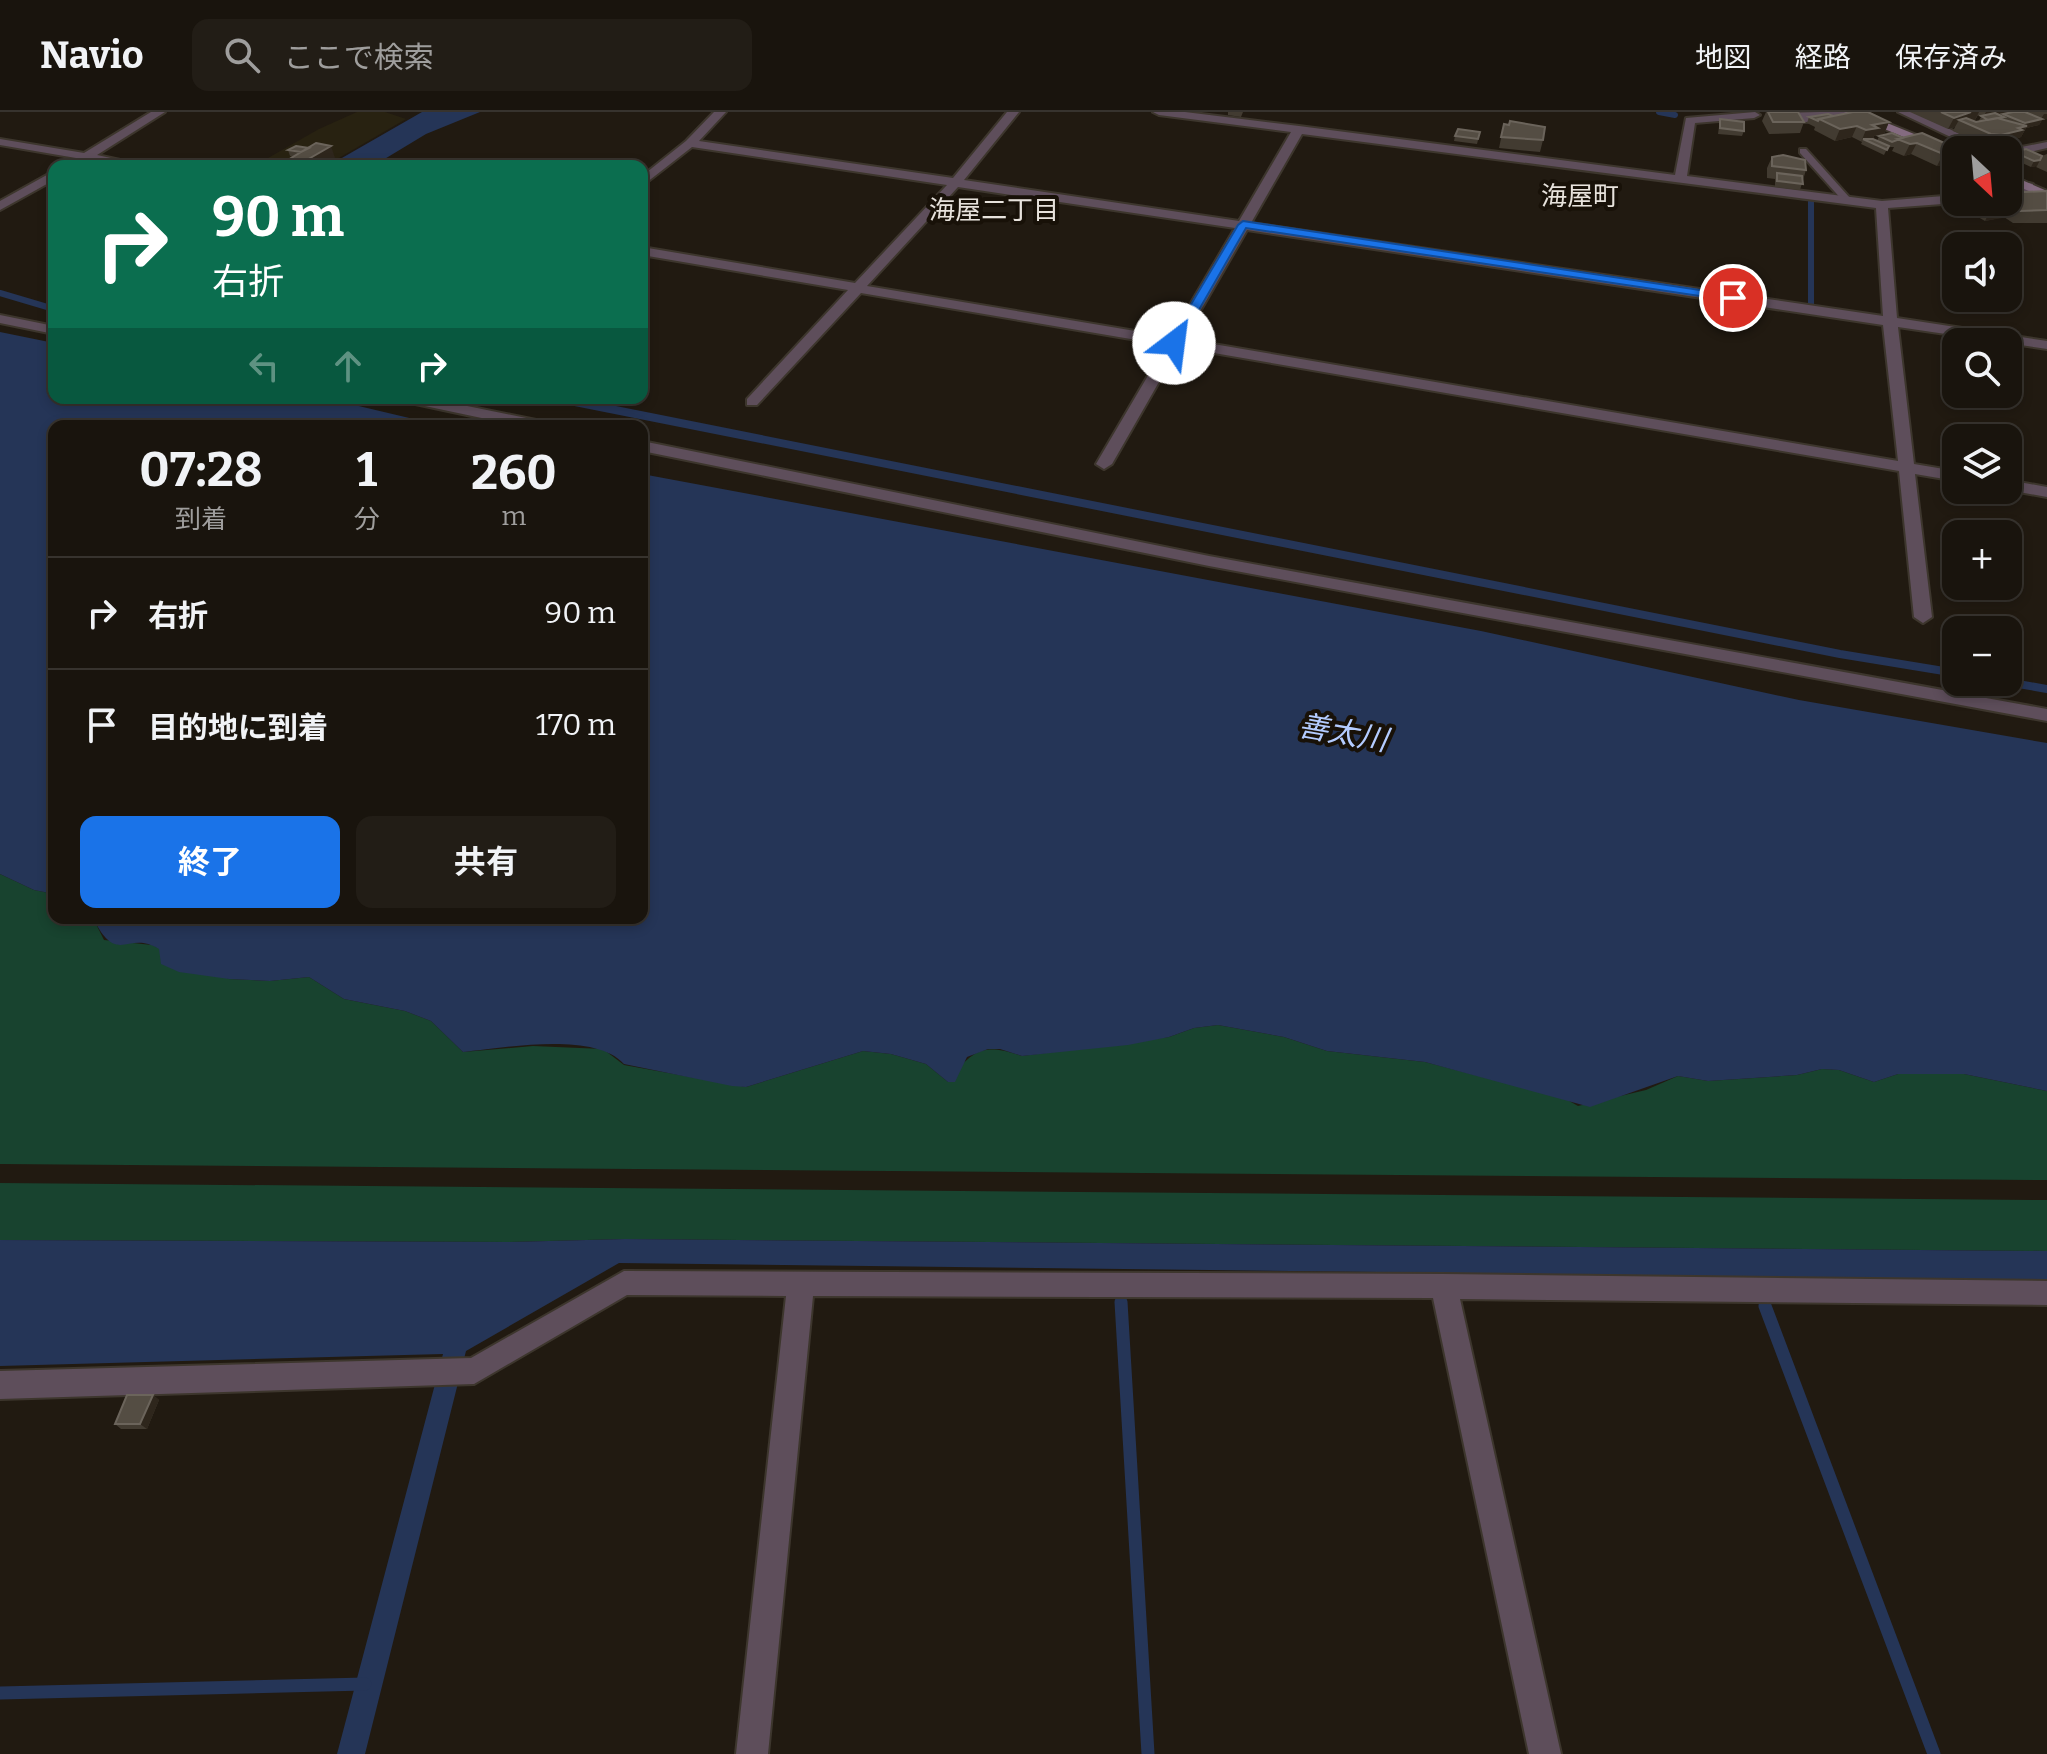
<!DOCTYPE html>
<html lang="ja">
<meta charset="utf-8">
<style>
body{margin:0;font-family:Bitter,"Noto Sans JP",serif;background:#221d16;color:#f1f3f6;height:100vh;display:flex;flex-direction:column;font-size:30px;white-space:nowrap}
*{box-sizing:border-box;margin:0}
p{font-size:26px;color:#9f9e9d}
.icon{flex:none;width:44px;height:44px;fill:none;stroke:currentColor;stroke-width:2;stroke-linecap:round;stroke-linejoin:round}
.map{position:relative;flex:1;overflow:hidden}
.sheet{position:absolute;left:48px;top:308px;width:600px;height:504px;display:flex;flex-direction:column;background:#19140d;border-radius:16px;box-shadow:0 4px 12px #0003,0 0 0 2px #37332e}
.sheet>*{flex:none}
.hud{position:absolute;left:48px;top:48px;width:600px;height:244px;border-radius:16px;box-shadow:0 4px 12px #0003,0 0 0 2px #37332e;background:#0b6e4f;color:#fff;overflow:hidden}
.needle{width:52px;rotate:154deg}
.fabs{position:absolute;left:1942px;top:24px;display:grid;gap:16px}
.fabs a{display:grid;place-items:center;width:80px;height:80px;border-radius:16px;background:#19140d;box-shadow:0 4px 12px #0003,0 0 0 2px #37332e;font-size:40px}
.pin{position:absolute;display:grid;place-items:center;width:68px;height:68px;color:#fff;margin:-34px;border:4px solid #fff;border-radius:50%;box-shadow:0 2px 8px #0007}
.me{position:absolute;width:88px;margin:-44px;rotate:30deg;stroke-linejoin:round;filter:drop-shadow(0 0 6px #0008)}
.turn{display:flex;align-items:center;gap:28px;height:168px;padding:0 32px;font-size:36px}
.turn .icon{width:104px;height:104px;stroke-width:2.5}
.turn b{display:block;font-size:56px;line-height:68px}
.lanes{display:flex;align-items:center;height:76px;padding:0 32px;background:#0003;justify-content:center;gap:40px;direction:ltr}
.lanes .off{opacity:.35}
.eta{display:flex;justify-content:space-evenly;align-items:center;height:136px;text-align:center}
.eta b{font-size:48px;font-weight:700;line-height:56px}
.action{display:flex;gap:16px;margin-top:auto;padding:16px 32px}
.action a{flex:1;height:92px;border-radius:16px;background:#1a73e8;color:#fff;font-size:32px;font-weight:700;line-height:92px;text-align:center}
.action a+a{background:#221d16;color:#f1f3f6}
ul{padding:0;list-style:none}
li{display:flex;align-items:center;gap:24px;height:112px;padding:0 32px;border-top:2px solid #37332e}
li div{flex:1}
li b{display:block;font-size:30px}
li em{font-style:normal}
header{display:flex;align-items:center;gap:48px;box-sizing:border-box;height:112px;padding:0 40px;background:#19140d;border-bottom:2px solid #37332e}
header strong{font-size:38px}
nav{display:flex;gap:44px;margin-inline-start:auto;font-size:28px}
.search{width:560px;height:72px;background:#221d16;display:flex;align-items:center;gap:20px;box-sizing:border-box;padding:0 28px;border-radius:16px;color:#9f9e9d;font-size:30px}
.map>svg:first-child{display:block}
.industrial{fill:#282211}
.green{fill:#18432f}
.water{fill:#253557}
.lines{fill:none;stroke-linecap:round;stroke-linejoin:round}
.stream-far2{stroke:#253557;stroke-width:6}
.stream-far1{stroke:#253557;stroke-width:8}
.stream{stroke:#253557;stroke-width:13}
.service-casing{stroke:#3d362d;stroke-width:4}
.minor-casing{stroke:#3d362d;stroke-width:4}
.secondary-casing{stroke:#3d362d;stroke-width:4}
.service{fill:#5e4e5b;fill-rule:evenodd}
.minor{fill:#5e4e5b;fill-rule:evenodd}
.secondary{fill:#846b80;fill-rule:evenodd}
.wall{fill:#423b31;fill-rule:evenodd}
.shaded-wall{fill:#2e261c}
.building{fill:#544d43;stroke:#6b645b;stroke-width:2}
.route{fill:#1a73e8;stroke:#114b97;stroke-width:2}
.labels{text-anchor:middle;stroke-width:8;stroke-linejoin:round;paint-order:stroke}
.far-quarter-label{font-size:26px;fill:#e7e2dc;stroke:#181108}
.far-neighbourhood-label{font-size:26px;fill:#e7e2dc;stroke:#181108}
.water-label{font-size:30px;font-style:italic;fill:#b4ccff;stroke:#181108}
</style>
<header>
<strong>Navio</strong>
<div class="search"><svg class="icon" aria-label="search" viewBox="0 0 24 24"><circle cx="10" cy="10" r="6"/><path d="M15 15l6 6"/></svg>ここで検索</div>
<nav><a>地図</a><a>経路</a><a>保存済み</a></nav>
</header>
<div class="map">
<svg width="2047" height="1642" viewBox="0 0 2047 1642">
<rect width="100%" height="100%" fill="#211a11"/>
<path class="industrial" d="M 357,0 L 385,0 L 406,7 L 325,54 L 254,54 L 319,17 Z"/>
<path class="green" d="M 0,762 L 34,778 L 54,782 L 54,806 L 93,806 L 104,828 L 152,833 L 229,867 L 270,869 L 309,865 L 344,887 L 405,899 L 431,909 L 463,940 L 533,934 L 603,937 L 624,953 L 746,975 L 863,939 L 891,942 L 926,952 L 948,970 C 973,937 983,931 1022,944 L 1169,925 L 1194,916 L 1218,913 L 1284,925 L 1327,939 L 1425,950 L 1564,986 L 1578,994 L 1646,978 L 1678,964 L 1708,969 L 1797,963 L 1822,957 L 1839,958 L 1874,970 L 1898,962 L 1964,962 L 2047,979 L 2047,1068 L 0,1052 Z
M 0,1071 L 2047,1088 L 2047,1139 L 625,1127 L 510,1130 L 0,1128 Z"/>
<path class="water" d="M 422,0 L 480,0 L 426,22 L 373,54 L 328,54 Z
M 0,220 L 54,231 L 54,286 L 325,286 L 443,314 L 54,314 L 54,782 L 34,778 L 0,762 Z
M 642,362 L 1481,519 L 1799,588 L 2047,631 L 2047,979 L 1964,962 L 1898,962 L 1874,970 L 1839,958 L 1822,957 L 1797,963 L 1708,969 L 1678,964 L 1590,995 L 1425,950 L 1327,939 L 1284,925 L 1218,913 L 1194,916 L 1169,925 L 1128,933 L 1022,944 L 1000,937 L 988,937 L 967,945 L 955,970 L 948,970 L 926,952 L 891,942 L 863,939 L 746,975 L 732,974 L 624,952 C 594,919 504,936 463,940 L 431,909 L 405,899 L 344,887 L 309,865 L 270,869 L 229,867 L 179,860 L 161,852 L 159,837 C 127,817 118,856 93,806 L 642,806 Z
M 625,1127 L 2047,1139 L 2047,1168 L 619,1151 L 466,1239 L 365,1642 L 337,1642 L 443,1242 L 0,1254 L 0,1128 L 510,1130 Z"/>
<g class="lines">
<path class="stream-far2" d="M 1659,0 L 1675,3
M 1800,85 L 1811,86 L 1811,194
M 0,181 L 54,197"/>
<path class="stream-far1" d="M 555,286 L 1840,542 L 1956,561
M 2007,570 L 2047,577"/>
<path class="stream" d="M 1121,1190 L 1148,1642
M 1765,1194 L 1934,1642
M 0,1581 L 365,1572"/>
<g class="service-casing">
<path id="service" d="M 1800,37 L 1806,37 L 1850,86 L 1850,90 L 1844,90 L 1800,41 Z"/>
</g>
<g class="minor-casing">
<path id="minor" d="M 151,0 L 165,0 L 97,43 L 148,54 C 132,54 94,47 82,51 L 76,46 L 0,33 L 0,27 L 84,41 Z
M 714,0 L 726,0 L 699,29 L 953,66 L 1007,0 L 1019,0 L 964,68 L 1239,109 L 1291,20 L 1159,3 L 1153,0 L 1185,0 L 1299,14 L 1675,63 L 1686,6 L 1755,0 L 1760,3 L 1754,6 L 1695,11 L 1687,64 L 1882,89 L 1956,83 L 1956,90 L 1959,90 L 1956,91 L 1888,96 L 1897,206 L 2047,229 L 2047,237 L 1898,215 L 1914,352 L 1956,359 L 1956,369 L 1915,362 L 1932,505 L 1923,511 L 1914,505 L 1899,359 L 1179,235 L 1112,352 L 1104,357 L 1096,352 L 1166,233 L 861,181 L 757,293 L 747,293 L 747,287 L 848,178 L 642,143 L 642,135 L 855,171 L 947,73 L 692,35 L 642,74 L 642,64 L 686,29 ZM 1302,22 L 1876,96 L 1883,204 L 1251,111 ZM 958,75 L 1235,116 L 1171,225 L 867,174 ZM 1247,118 L 1883,213 L 1898,349 L 1184,227 Z
M 1819,0 L 1849,0 C 1831,10 1786,15 1768,4 L 1774,1 Z
M 1898,0 L 1913,0 L 1994,38 L 1978,38 Z
M 2047,30 L 2047,36 L 2008,45 L 2006,38 Z
M 54,59 L 54,68 L 0,98 L 0,89 Z
M 2029,71 L 2033,72 L 2033,78 L 2008,84 L 2008,76 Z
M 0,203 L 54,214 L 54,222 L 0,211 Z
M 399,286 L 428,286 L 541,309 L 549,314 L 519,314 L 406,290 Z
M 642,329 L 1209,444 L 2047,597 L 2047,609 L 1209,454 L 642,339 Z
M 2008,368 L 2047,375 L 2047,385 L 2008,378 Z
M 624,1159 L 1444,1162 L 2047,1169 L 2047,1193 L 1460,1187 L 1561,1642 L 1529,1642 L 1433,1186 L 813,1184 L 768,1642 L 736,1642 L 786,1184 L 627,1183 L 474,1272 L 0,1287 L 0,1259 L 471,1246 Z"/>
</g>
<g class="secondary-casing">
<path id="secondary" d="M 1844,0 L 1860,0 L 1956,39 L 1956,47 Z
M 2008,62 L 2047,79 L 2047,87 L 2008,70 Z"/>
</g>
<use href="#service" class="service"/>
<use href="#minor" class="minor"/>
<use href="#secondary" class="secondary"/>
</g>
<path class="wall" d="M 1228,0 L 1243,0 L 1241,5 L 1228,3 Z
M 1766,0 L 1798,0 L 1804,10 L 1800,21 L 1769,22 L 1762,9 Z
M 1910,0 L 2009,0 L 1998,2 L 2003,4 L 2003,2 L 2013,0 L 2047,0 L 2047,7 L 2042,8 L 2039,13 L 2026,16 L 2021,25 L 2018,26 L 2016,30 L 1995,35 L 1985,33 L 1953,19 L 1955,15 L 1948,17 ZM 1978,3 L 1981,5 L 1978,10 L 1973,9 L 1975,8 Z
M 1833,4 L 1889,10 L 1884,22 L 1874,24 L 1873,27 L 1877,29 L 1879,24 L 1903,26 L 1922,21 L 1954,50 L 1937,54 L 1911,42 L 1904,44 L 1892,39 L 1894,35 L 1888,35 L 1884,43 L 1861,32 L 1862,30 L 1852,25 L 1835,29 L 1814,18 L 1815,15 L 1807,11 L 1809,5 Z
M 1720,7 L 1744,19 L 1742,24 L 1718,22 Z
M 1504,12 L 1543,28 L 1540,40 L 1499,36 Z
M 1480,20 L 1477,32 L 1454,29 L 1455,24 Z
M 288,38 L 335,46 L 321,54 L 284,54 L 283,51 L 293,45 L 290,44 Z
M 2014,40 L 2042,44 L 2047,42 L 2047,60 L 2036,55 L 2037,54 L 2031,55 L 2011,46 Z
M 1772,45 L 1806,58 L 1800,78 L 1775,75 L 1775,67 L 1767,66 L 1767,56 Z
M 1956,58 L 1956,76 L 1946,71 L 1952,59 Z
M 2047,79 L 2047,111 L 2013,111 L 2004,105 L 1985,109 L 1971,101 L 1974,94 L 1994,93 L 1996,90 L 2008,90 Z
M 153,1283 L 159,1288 L 147,1317 L 121,1317 L 115,1312 Z"/>
<path class="shaded-wall" d="M 1971,0 L 1979,0 L 1975,8 L 1966,11 L 1959,8 L 1955,15 L 1948,17 L 1954,6 Z
M 1986,0 L 2009,0 L 1983,6 Z
M 2044,2 L 2047,2 L 2047,7 L 2042,8 L 2039,13 L 2026,16 L 2021,25 L 2018,26 L 2016,30 L 1995,35 L 2001,23 L 2023,15 L 2025,11 L 2041,7 Z
M 1889,10 L 1884,22 L 1874,24 L 1873,27 L 1863,27 L 1861,30 L 1866,18 L 1872,13 Z
M 1857,14 L 1852,25 L 1835,29 L 1840,17 Z
M 1917,31 L 1911,42 L 1904,44 L 1910,32 Z
M 331,34 L 335,46 L 321,54 L 298,54 Z
M 1956,39 L 1956,46 L 1954,50 L 1937,54 L 1943,42 Z
M 2040,48 L 2037,54 L 2031,55 L 2034,49 Z
M 2006,100 L 2003,106 L 1985,109 L 1988,103 Z
M 153,1283 L 159,1288 L 147,1317 L 140,1312 Z"/>
<path class="building" d="M 1768,0 L 1798,0 L 1804,10 L 1773,10 Z
M 1853,0 L 1868,0 L 1889,10 L 1872,13 L 1878,16 L 1866,18 L 1857,14 L 1840,17 L 1819,7 Z
M 1941,0 L 1971,0 L 1954,6 Z
M 2013,0 L 2025,0 L 2042,7 L 2025,11 L 2003,2 Z
M 1995,1 L 2004,5 L 1988,8 L 1981,4 Z
M 1828,2 L 1833,4 L 1819,7 L 1818,9 L 1809,5 Z
M 1966,6 L 1976,10 L 1997,6 L 2027,14 L 2018,16 L 2022,18 L 2001,23 L 1991,22 L 1959,8 Z
M 1720,7 L 1744,10 L 1744,19 L 1720,16 Z
M 1510,9 L 1545,15 L 1543,28 L 1501,25 L 1504,12 L 1509,13 Z
M 1458,17 L 1480,20 L 1478,27 L 1455,24 Z
M 1892,21 L 1903,26 L 1892,30 L 1879,24 Z
M 1922,21 L 1960,38 L 1943,42 L 1917,31 L 1910,32 L 1897,27 Z
M 1863,27 L 1873,27 L 1889,34 L 1887,38 Z
M 316,31 L 331,34 L 298,53 L 283,51 Z
M 296,34 L 309,36 L 301,40 L 288,38 Z
M 2026,37 L 2042,44 L 2040,48 L 2034,49 L 2014,40 Z
M 1783,43 L 1805,48 L 1806,58 L 1772,54 L 1772,45 Z
M 1777,61 L 1802,64 L 1803,72 L 1777,69 Z
M 2047,79 L 2047,98 L 2020,99 L 2004,90 L 2008,90 L 2008,84 L 2024,80 Z
M 1992,92 L 2006,100 L 1988,103 L 1974,94 Z
M 127,1283 L 153,1283 L 140,1312 L 115,1312 Z"/>
<path class="route" d="M 1243,109 L 1733,183 L 1739,186 L 1733,189 L 1246,116 L 1180,231 L 1170,233 L 1168,231 L 1238,113 Z"/>
<g class="labels">
<g class="far-quarter-label">
<text x="1580" y="93">海屋町</text>
</g>
<g class="far-neighbourhood-label">
<text x="994" y="107">海屋二丁目</text>
</g>
<g class="water-label">
<text transform="translate(1343 621) rotate(10)" y="10">善太川</text>
</g>
</g>
</svg>
<div class="fabs">
<a><svg class="needle" viewBox="-14 -14 28 28"><path d="M0-13l5 13h-10z" fill="#e53935"/><path d="M0 13l5-13h-10z" fill="#9f9e9d"/></svg></a>
<a><svg class="icon" aria-label="sound" viewBox="0 0 24 24"><path d="M4 9h4l5-4v14l-5-4H4zM17 9q2 3 0 6"/></svg></a>
<a><svg class="icon" aria-label="search" viewBox="0 0 24 24"><circle cx="10" cy="10" r="6"/><path d="M15 15l6 6"/></svg></a>
<a><svg class="icon" aria-label="layers" viewBox="0 0 24 24"><path d="M12 4l9 5-9 5-9-5zM3 14l9 5 9-5"/></svg></a>
<a>+</a>
<a>−</a>
</div>
<div class="pin" style="left:1733px;top:186px;background:#d93025"><svg class="icon" aria-label="arrive" viewBox="0 0 24 24"><path d="M6 21V4h12l-3 4 3 4H6"/></svg></div>
<svg class="me" style="left:1174px;top:231px" viewBox="-20 -20 40 40"><circle r="19" fill="#fff"/><path d="M0-13L10 11 0 6-10 11z" fill="#1a73e8"/></svg>
<div class="hud">
<div class="turn"><svg class="icon" aria-label="right" viewBox="0 0 24 24"><path d="M7 20v-9h11M14 6l5 5-5 5"/></svg><div><b>90 m</b>右折</div></div>
<div class="lanes"><svg class="icon off" aria-label="left" viewBox="0 0 24 24"><path d="M17 20v-9H6M10 6l-5 5 5 5"/></svg><svg class="icon off" aria-label="ahead" viewBox="0 0 24 24"><path d="M12 20V5M6 11l6-6 6 6"/></svg><svg class="icon" aria-label="right" viewBox="0 0 24 24"><path d="M7 20v-9h11M14 6l5 5-5 5"/></svg></div>
</div>
<section class="sheet">
<div class="eta">
<div><b>07:28</b><p>到着</p></div>
<div><b>1</b><p>分</p></div>
<div><b>260</b><p>m</p></div>
</div>
<ul>
<li><svg class="icon" aria-label="right" viewBox="0 0 24 24"><path d="M7 20v-9h11M14 6l5 5-5 5"/></svg><div><b>右折</b></div><em>90 m</em></li>
<li><svg class="icon" aria-label="arrive" viewBox="0 0 24 24"><path d="M6 21V4h12l-3 4 3 4H6"/></svg><div><b>目的地に到着</b></div><em>170 m</em></li>
</ul>
<div class="action"><a>終了</a><a>共有</a></div>
</section>
</div>
